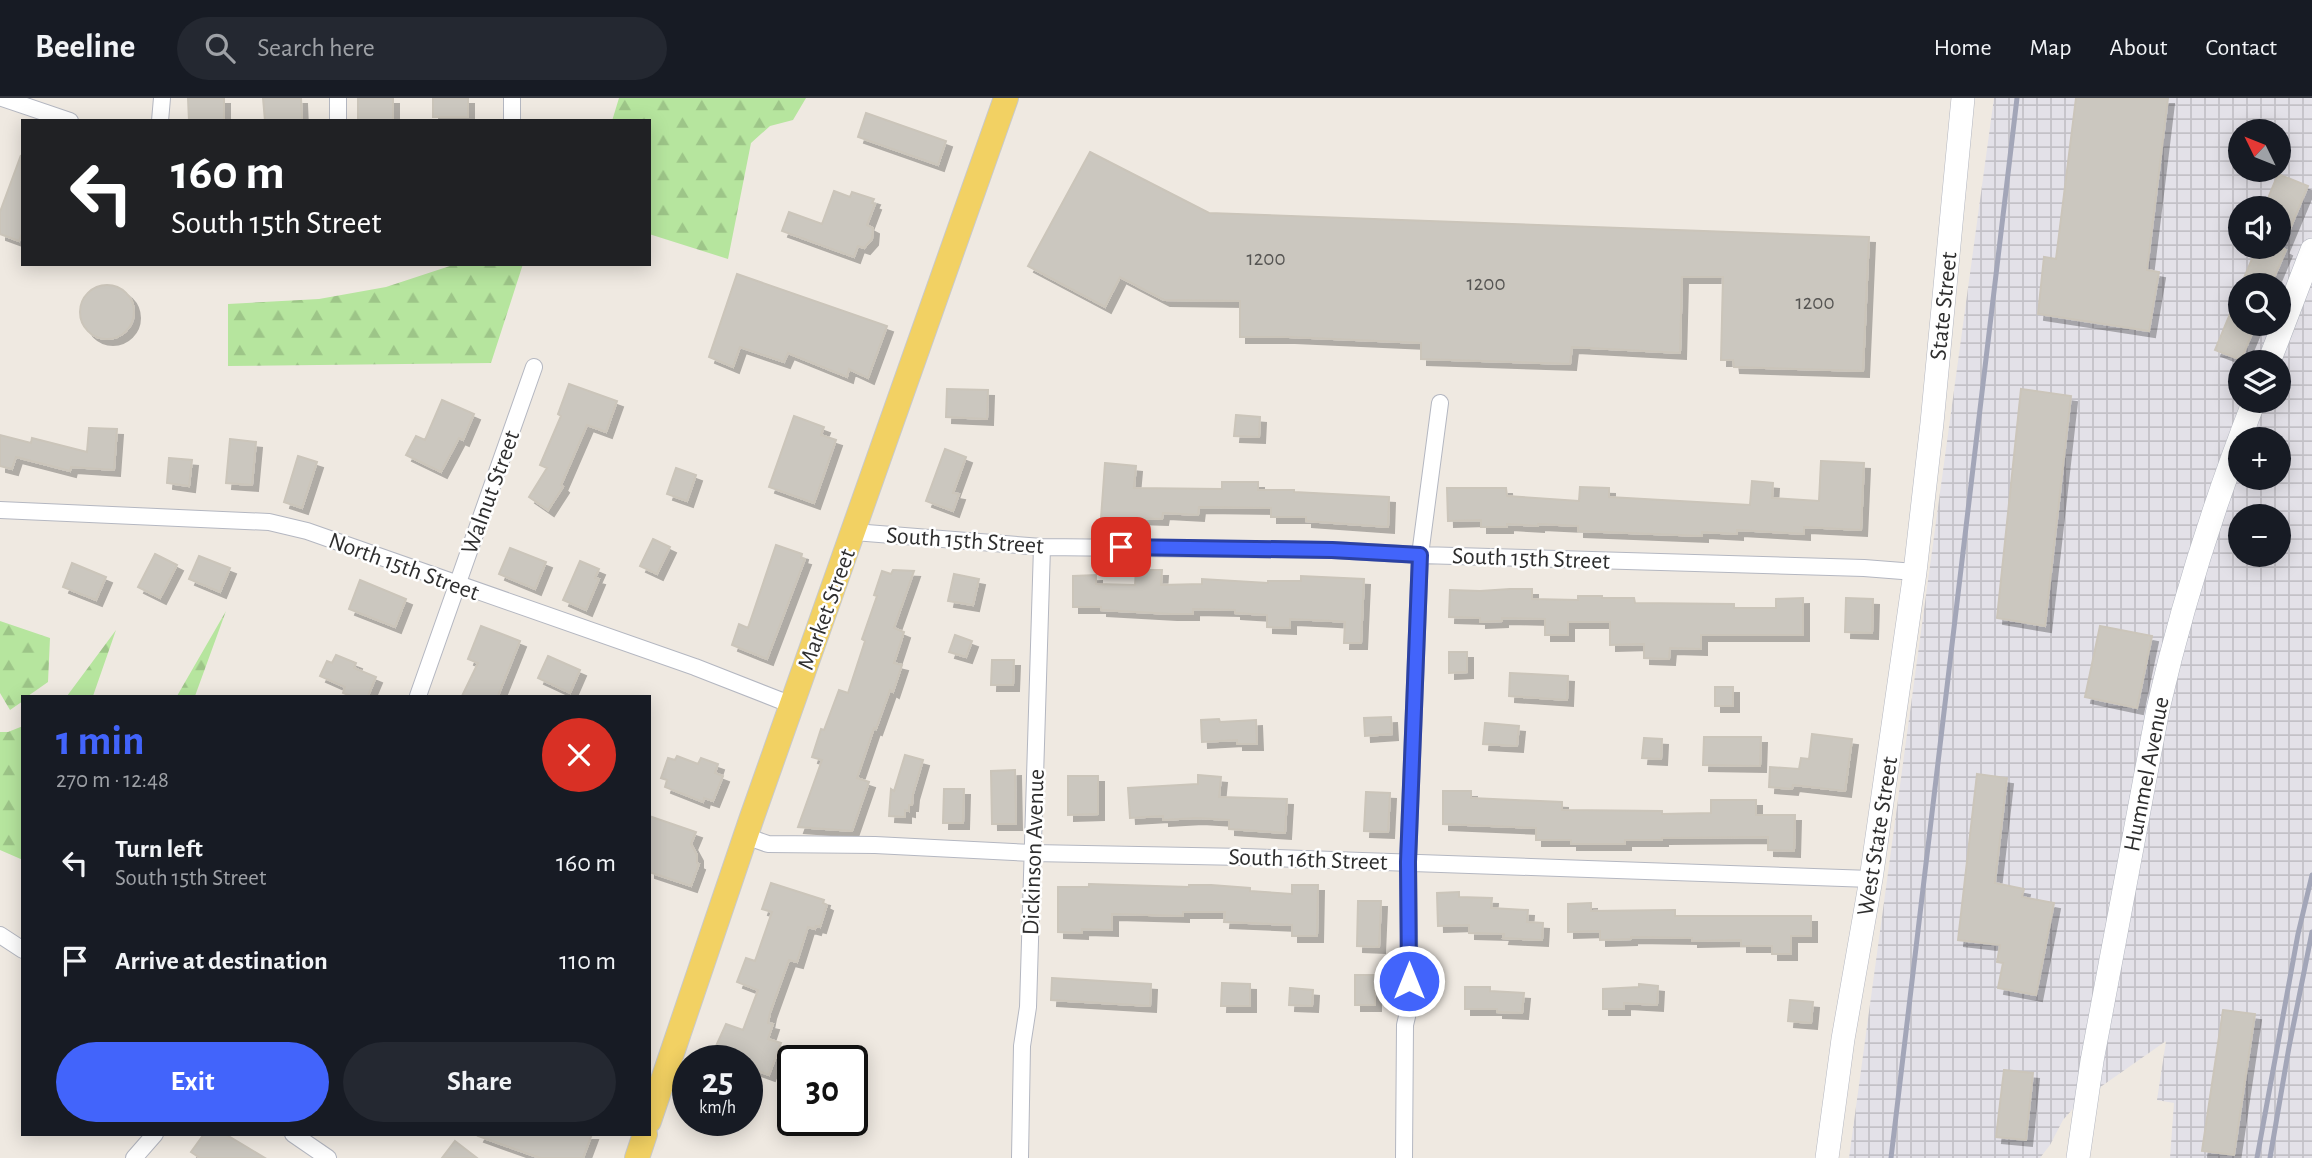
<!DOCTYPE html>
<meta charset="utf-8">
<style>
body{margin:0;font-family:"Alegreya Sans",sans-serif;background:#242831;color:#f1f3f6;height:100vh;display:flex;flex-direction:column;font-size:26px;white-space:nowrap}
*{box-sizing:border-box;margin:0}
p{font-size:23px;color:#9ea1a6}
.icon{flex:none;width:38px;height:38px;fill:none;stroke:currentColor;stroke-width:2;stroke-linecap:round;stroke-linejoin:round}
.map{position:relative;flex:1;overflow:hidden}
.details{position:absolute;left:21px;top:597px;width:630px;height:441px;display:flex;flex-direction:column;background:#171b24;border-radius:0px;box-shadow:0 4px 18px #0003}
.details>*{flex:none}
.guide{position:absolute;left:21px;top:21px;width:630px;height:147px;border-radius:0px;box-shadow:0 4px 18px #0003;background:#202124;color:#fff;overflow:hidden}
.needle{width:46px;rotate:313deg}
.tools{position:absolute;left:2228px;top:21px;display:grid;gap:14px}
.tools a{display:grid;place-items:center;width:63px;height:63px;border-radius:50%;background:#171b24;box-shadow:0 4px 18px #0003;font-size:35px}
.speed{position:absolute;left:672px;top:947px;display:flex;gap:14px;font-size:35px;font-weight:700;text-align:center}
.speed>*{display:grid;place-content:center;width:91px;height:91px;border-radius:50%;background:#171b24;box-shadow:0 4px 18px #0003;line-height:1}
.speed small{font-size:18px;font-weight:400}
.speed .limit{border:4px solid #111;border-radius:10px;background:#fff;color:#111}
.pin{position:absolute;display:grid;place-items:center;width:60px;height:60px;color:#fff;margin:-30px;border-radius:14px;box-shadow:0 4px 10px #0006}
.me{position:absolute;width:77px;margin:-38px;rotate:0deg;stroke-linejoin:round;filter:drop-shadow(0 0 5px #0008)}
.turn{display:flex;align-items:center;gap:24px;height:147px;padding:0 35px;font-size:32px}
.turn .icon{width:91px;height:91px;stroke-width:2.5}
.turn b{display:block;font-size:49px;line-height:60px}
.round{display:grid;place-items:center;flex:none;width:74px;height:74px;border-radius:37px;background:#242831}
.overview{display:flex;align-items:center;justify-content:space-between;height:119px;padding:0 35px}
h1{font-size:42px;font-weight:700;line-height:52px;color:#4264fb}
.action{display:flex;gap:14px;margin-top:auto;padding:14px 35px}
.action a{flex:1;height:80px;border-radius:42px;background:#4264fb;color:#fff;font-size:28px;font-weight:700;line-height:80px;text-align:center}
.action a+a{background:#242831;color:#f1f3f6}
ul{padding:0;list-style:none}
li{display:flex;align-items:center;gap:21px;height:98px;padding:0 35px}
li div{flex:1}
li b{display:block;font-size:26px}
li em{font-style:normal}
header{display:flex;align-items:center;gap:42px;box-sizing:border-box;height:98px;padding:0 35px;background:#171b24;border-bottom:2px solid #363941}
header strong{font-size:33px}
nav{display:flex;gap:38px;margin-inline-start:auto;font-size:24px}
.search{width:490px;height:63px;background:#242831;display:flex;align-items:center;gap:18px;box-sizing:border-box;padding:0 24px;border-radius:38px;color:#9ea1a6;font-size:26px}
.map>svg:first-child{display:block}
.industrial{fill:url(#industrial-grid);fill-rule:evenodd}
.forest{fill:url(#forest-firs)}
.building{fill:#cbc7bf;stroke:#cbc5ba;stroke-width:2;filter:url(#shadow)}
.lines{fill:none;stroke-linecap:round;stroke-linejoin:round}
.minor-casing{stroke:#b4b7c1;stroke-width:18}
.secondary-casing{stroke:#b4b7c1;stroke-width:24}
.primary-casing{stroke:#c9c9c9;stroke-width:26}
.minor{stroke:#fff;stroke-width:16}
.secondary{stroke:#fff;stroke-width:23}
.primary{stroke:#f2d163;stroke-width:24}
.rail{stroke:#a3a6b8;stroke-width:5}
.route-casing{stroke:#2b41a3;stroke-width:18}
.route{stroke:#4264fb;stroke-width:12}
.labels{text-anchor:middle;stroke-width:5;stroke-linejoin:round;paint-order:stroke}
.number-label{font-size:21px;fill:#555452}
.street-label{font-size:24px;fill:#2e2e2e;stroke:#fff}
</style>
<header>
<strong>Beeline</strong>
<div class="search"><svg class="icon" aria-label="search" viewBox="0 0 24 24"><circle cx="10" cy="10" r="6"/><path d="M15 15l6 6"/></svg>Search here</div>
<nav><a>Home</a><a>Map</a><a>About</a><a>Contact</a></nav>
</header>
<div class="map">
<svg width="2312" height="1060" viewBox="0 0 2312 1060">
<defs>
<pattern id="industrial-grid" width="8" height="8" patternUnits="userSpaceOnUse" patternTransform="scale(1.75)"><rect width="8" height="8" fill="#e3e1e8"/><path d="M0 4h8M4 0v8" fill="none" stroke="#c3c1c7"/></pattern>
<pattern id="forest-firs" width="22" height="20" patternUnits="userSpaceOnUse" patternTransform="scale(1.75)"><rect width="22" height="20" fill="#b6e59e"/><path d="M5 1l3.5 6h-7zM16 11l3.5 6h-7z" fill="#9dc588"/></pattern>
<filter id="shadow"><feDropShadow dx="6" dy="6" stdDeviation="0" flood-color="#0004"/></filter>
</defs>
<rect width="100%" height="100%" fill="#efe9e1"/>
<path class="industrial" d="M 1994,0 L 2312,0 L 2312,1060 L 2170,1060 L 2174,1005 L 2157,1002 L 2166,943 L 2079,1004 L 2063,1022 L 2050,1047 L 2040,1060 L 1849,1060 ZM 2240,33 L 2278,33 L 2278,72 L 2240,72 ZM 2240,110 L 2278,110 L 2278,149 L 2240,149 ZM 2240,187 L 2278,187 L 2278,226 L 2240,226 ZM 2240,264 L 2278,264 L 2278,303 L 2240,303 ZM 2240,341 L 2278,341 L 2278,380 L 2240,380 ZM 2240,418 L 2278,418 L 2278,457 L 2240,457 Z"/>
<path class="forest" d="M 619,0 L 806,0 L 793,22 L 770,28 L 751,45 L 728,161 L 649,136 L 649,23 L 612,23 Z
M 456,166 L 523,166 L 491,265 L 228,268 L 228,206 L 319,201 L 386,189 Z
M 226,513 L 195,598 L 177,598 Z
M 0,523 L 50,540 L 48,584 L 28,598 L 23,598 L 23,603 L 10,612 L 0,595 Z
M 116,532 L 93,598 L 67,598 Z
M 23,628 L 23,762 L 0,752 L 0,634 L 8,634 Z"/>
<path class="building" d="M 188,0 L 224,0 L 224,23 L 189,23 Z
M 263,0 L 301,0 L 302,23 L 265,23 Z
M 358,0 L 393,0 L 393,23 L 358,23 Z
M 433,0 L 468,0 L 468,19 L 433,19 Z
M 2076,0 L 2168,0 L 2147,172 L 2159,174 L 2149,233 L 2038,216 L 2044,159 L 2056,161 Z
M 866,15 L 946,43 L 938,67 L 858,39 Z
M 1090,54 L 1209,115 L 1869,139 L 1863,273 L 1734,269 L 1733,262 L 1721,262 L 1723,179 L 1682,179 L 1680,255 L 1572,249 L 1570,266 L 1421,261 L 1421,245 L 1289,239 L 1240,239 L 1240,203 L 1164,202 L 1120,179 L 1105,209 L 1028,168 Z
M 21,57 L 23,133 L 19,143 L 0,136 L 0,114 Z
M 2278,76 L 2308,88 L 2282,150 L 2286,152 L 2271,187 L 2241,187 L 2257,149 L 2278,149 L 2278,110 L 2264,110 Z
M 834,93 L 850,99 L 852,94 L 874,101 L 872,105 L 875,106 L 867,127 L 873,130 L 872,141 L 864,150 L 858,148 L 854,159 L 782,133 L 789,114 L 822,126 Z
M 737,176 L 887,228 L 868,280 L 849,271 L 847,279 L 788,255 L 784,264 L 740,249 L 733,269 L 709,259 Z
M80 214a27 27 0 1 1 54 0a27 27 0 1 1-54 0Z
M 2240,192 L 2240,226 L 2256,226 L 2241,262 L 2215,252 Z
M 569,286 L 617,303 L 606,334 L 587,327 L 561,387 L 563,389 L 548,412 L 529,399 L 547,370 L 540,367 L 561,318 L 558,316 Z
M 947,291 L 988,292 L 987,321 L 946,319 Z
M 2021,291 L 2071,298 L 2045,528 L 1997,520 Z
M 442,302 L 474,316 L 463,342 L 459,340 L 441,374 L 406,357 L 416,338 L 425,342 Z
M 1236,317 L 1260,319 L 1259,339 L 1234,338 Z
M 794,318 L 824,329 L 821,337 L 836,342 L 814,405 L 769,389 Z
M 89,330 L 117,331 L 114,372 L 71,369 L 70,373 L 16,359 L 12,371 L 0,368 L 0,337 L 31,345 L 32,340 L 87,354 Z
M 230,341 L 256,344 L 252,387 L 226,385 Z
M 945,351 L 966,359 L 953,395 L 959,396 L 953,413 L 926,403 Z
M 298,358 L 317,364 L 302,410 L 284,404 Z
M 169,360 L 192,362 L 189,388 L 167,385 Z
M 1821,363 L 1864,365 L 1861,432 L 1804,429 L 1804,436 L 1737,432 L 1737,436 L 1702,434 L 1702,438 L 1578,433 L 1578,428 L 1538,426 L 1538,428 L 1507,426 L 1507,429 L 1481,429 L 1481,422 L 1448,423 L 1447,390 L 1506,390 L 1507,398 L 1579,403 L 1580,389 L 1609,390 L 1609,399 L 1750,407 L 1752,383 L 1773,385 L 1772,400 L 1819,403 Z
M 1105,365 L 1136,368 L 1134,390 L 1222,391 L 1222,384 L 1258,384 L 1258,392 L 1294,392 L 1294,394 L 1389,399 L 1388,429 L 1306,423 L 1306,419 L 1271,419 L 1271,410 L 1199,409 L 1198,417 L 1163,415 L 1162,421 L 1132,420 L 1131,422 L 1101,420 Z
M 676,370 L 696,377 L 687,403 L 667,396 Z
M 653,441 L 670,449 L 657,476 L 640,468 Z
M 776,447 L 802,456 L 801,460 L 805,461 L 767,561 L 732,547 L 739,526 L 748,530 Z
M 510,450 L 546,464 L 535,491 L 499,476 Z
M 155,456 L 177,467 L 160,500 L 138,489 Z
M 199,458 L 230,470 L 220,494 L 189,481 Z
M 580,463 L 599,471 L 595,480 L 599,481 L 586,512 L 563,502 Z
M 72,465 L 106,479 L 96,502 L 63,489 Z
M 893,472 L 914,473 L 894,530 L 904,534 L 894,565 L 902,567 L 893,594 L 890,592 L 876,631 L 874,630 L 857,680 L 869,684 L 852,733 L 798,729 L 822,662 L 812,659 L 821,631 L 824,632 L 839,592 L 848,595 L 865,543 L 862,541 L 877,498 L 874,497 L 882,473 L 891,476 Z
M 1136,472 L 1162,472 L 1161,487 L 1202,486 L 1202,481 L 1268,485 L 1268,483 L 1301,483 L 1301,478 L 1364,481 L 1361,545 L 1344,545 L 1345,524 L 1332,523 L 1290,521 L 1290,530 L 1267,529 L 1267,517 L 1235,515 L 1235,512 L 1193,511 L 1193,516 L 1171,516 L 1101,512 L 1101,509 L 1073,509 L 1073,478 L 1096,477 L 1096,486 L 1135,487 Z
M 954,476 L 979,481 L 973,507 L 948,503 Z
M 360,482 L 406,501 L 395,529 L 349,511 Z
M 1510,491 L 1532,491 L 1532,501 L 1578,502 L 1578,498 L 1602,498 L 1602,500 L 1634,500 L 1635,505 L 1734,506 L 1734,510 L 1776,510 L 1776,501 L 1803,500 L 1803,537 L 1701,537 L 1701,551 L 1670,550 L 1669,561 L 1644,560 L 1644,546 L 1610,547 L 1610,524 L 1568,524 L 1568,537 L 1545,537 L 1545,521 L 1502,520 L 1502,523 L 1480,524 L 1480,520 L 1449,519 L 1450,492 L 1480,493 Z
M 1846,500 L 1873,501 L 1872,535 L 1845,534 Z
M 481,528 L 520,543 L 498,598 L 462,598 L 478,565 L 468,561 Z
M 2100,528 L 2152,538 L 2137,610 L 2085,599 Z
M 955,537 L 972,543 L 966,559 L 949,554 Z
M 1449,554 L 1467,554 L 1467,574 L 1449,575 Z
M 336,557 L 356,565 L 354,570 L 376,579 L 368,598 L 351,598 L 343,595 L 345,589 L 320,578 L 327,563 L 332,565 Z
M 548,558 L 580,572 L 570,595 L 538,580 Z
M 992,562 L 1014,562 L 1013,587 L 991,587 Z
M 1510,575 L 1568,578 L 1567,602 L 1509,598 Z
M 1715,589 L 1733,589 L 1733,608 L 1715,608 Z
M 1391,619 L 1392,636 L 1365,638 L 1364,620 Z
M 1219,621 L 1220,624 L 1256,622 L 1257,646 L 1237,646 L 1237,642 L 1202,644 L 1201,622 Z
M 1485,625 L 1519,628 L 1517,648 L 1483,646 Z
M 1812,636 L 1852,641 L 1845,693 L 1793,687 L 1792,691 L 1769,689 L 1770,669 L 1799,671 L 1801,660 L 1809,661 Z
M 1704,639 L 1761,639 L 1760,668 L 1703,667 Z
M 1644,640 L 1662,641 L 1661,661 L 1642,660 Z
M 905,657 L 923,662 L 913,696 L 912,707 L 909,707 L 909,713 L 905,712 L 905,719 L 889,718 L 891,691 L 894,693 Z
M 677,658 L 698,666 L 701,660 L 718,666 L 715,675 L 723,678 L 713,703 L 704,700 L 703,704 L 665,689 L 667,682 L 661,680 L 668,660 L 675,662 Z
M 1015,672 L 1016,726 L 992,726 L 991,673 Z
M 1977,676 L 2007,680 L 1995,785 L 2024,791 L 2022,799 L 2054,805 L 2036,897 L 1998,890 L 2003,865 L 1997,864 L 2000,847 L 1958,842 Z
M 1198,677 L 1221,679 L 1219,699 L 1287,701 L 1285,735 L 1229,731 L 1229,722 L 1197,720 L 1163,722 L 1163,718 L 1130,720 L 1128,690 L 1198,686 Z
M 1068,678 L 1098,678 L 1098,716 L 1068,717 Z
M 944,691 L 964,691 L 963,725 L 943,725 Z
M 1443,693 L 1471,693 L 1471,700 L 1562,704 L 1562,712 L 1662,713 L 1662,716 L 1711,715 L 1711,702 L 1756,702 L 1756,717 L 1795,717 L 1794,753 L 1768,752 L 1768,739 L 1662,740 L 1662,742 L 1625,742 L 1625,746 L 1571,746 L 1571,742 L 1536,742 L 1536,730 L 1443,726 Z
M 1366,694 L 1390,695 L 1388,734 L 1364,733 Z
M 649,718 L 696,734 L 691,746 L 697,757 L 697,765 L 699,766 L 691,788 L 649,774 Z
M 771,785 L 824,802 L 823,805 L 827,807 L 820,829 L 816,828 L 815,831 L 808,829 L 797,864 L 789,862 L 770,915 L 768,925 L 773,926 L 768,941 L 781,945 L 769,977 L 747,969 L 747,962 L 730,962 L 716,957 L 718,949 L 716,948 L 726,926 L 743,932 L 758,892 L 737,884 L 746,860 L 755,863 L 772,814 L 762,811 Z
M 1089,786 L 1189,789 L 1189,787 L 1211,787 L 1250,790 L 1250,793 L 1292,796 L 1292,787 L 1318,787 L 1317,838 L 1292,838 L 1292,827 L 1224,824 L 1225,814 L 1183,814 L 1183,818 L 1112,816 L 1112,832 L 1082,831 L 1082,835 L 1058,834 L 1058,789 L 1089,789 Z
M 1459,794 L 1459,799 L 1492,800 L 1491,810 L 1528,812 L 1527,824 L 1543,825 L 1542,842 L 1503,840 L 1504,836 L 1469,835 L 1469,827 L 1438,828 L 1437,795 Z
M 1358,803 L 1381,803 L 1379,849 L 1357,848 Z
M 1591,805 L 1591,813 L 1675,812 L 1675,818 L 1811,818 L 1811,838 L 1791,838 L 1791,856 L 1772,856 L 1772,848 L 1741,848 L 1741,842 L 1692,843 L 1692,840 L 1631,839 L 1631,841 L 1600,842 L 1600,833 L 1568,834 L 1568,806 Z
M 1355,877 L 1375,877 L 1375,907 L 1355,907 Z
M 1052,880 L 1151,886 L 1150,908 L 1051,902 Z
M 1222,885 L 1250,886 L 1250,908 L 1221,908 Z
M 1639,886 L 1658,888 L 1657,907 L 1624,905 L 1624,911 L 1603,911 L 1603,891 L 1639,889 Z
M 1465,889 L 1490,889 L 1490,893 L 1524,895 L 1522,915 L 1497,914 L 1497,911 L 1465,911 Z
M 1290,890 L 1313,892 L 1312,908 L 1289,907 Z
M 1790,902 L 1813,904 L 1811,925 L 1788,923 Z
M 2223,912 L 2255,916 L 2234,1057 L 2202,1053 Z
M 2004,972 L 2033,975 L 2026,1042 L 1996,1039 Z
M 204,1036 L 225,1036 L 265,1060 L 200,1060 L 191,1054 Z
M 479,1036 L 592,1036 L 583,1060 L 540,1060 L 478,1038 Z
M 455,1043 L 477,1060 L 442,1060 Z"/>
<g class="lines">
<g class="minor-casing">
<path id="minor" d="M 2,0 L 70,23
M 160,23 L 162,0
M 338,23 L 338,0
M 512,23 L 512,0
M 0,412 L 269,424 L 307,433 L 695,569 L 792,607
M 854,434 L 1042,449 L 1332,452 L 1420,457 L 1864,470 L 1915,474
M 418,598 L 534,269
M 745,738 L 768,746 L 875,747 L 1032,755 L 1245,759 L 1871,781
M 0,837 L 23,852
M 293,1036 L 328,1060
M 134,1060 L 155,1036
M 1020,1060 L 1022,948 L 1028,909 L 1042,449
M 1404,1060 L 1405,927 L 1410,906 L 1408,764 L 1420,457 L 1440,305"/>
</g>
<g class="secondary-casing">
<path id="secondary" d="M 2269,264 L 2312,152
M 1827,1060 L 1843,941 L 1871,781 L 1915,474 L 1932,325 L 1963,0
M 2078,1060 L 2092,963 L 2158,611 C 2182,506 2215,403 2254,303"/>
</g>
<g class="primary-casing">
<path id="primary" d="M 649,1023 L 751,722 L 1006,0
M 637,1060 L 645,1036"/>
</g>
<use href="#minor" class="minor"/>
<use href="#secondary" class="secondary"/>
<use href="#primary" class="primary"/>
<path class="rail" d="M 1891,1060 L 2017,0
M 2257,1060 L 2298,836 L 2312,777
M 2270,1060 L 2289,949 L 2312,834"/>
</g>
<g class="lines">
<g class="route-casing">
<path id="route" d="M 1121,449 L 1332,452 L 1420,457 L 1408,764 L 1409,883"/>
</g>
<use href="#route" class="route"/>
</g>
<g class="labels">
<g class="number-label">
<text x="1266" y="167">1200</text>
<text x="1486" y="192">1200</text>
<text x="1815" y="211">1200</text>
</g>
<g class="street-label">
<text transform="translate(1943 208) rotate(-84)" y="8">State Street</text>
<text transform="translate(490 394) rotate(-70)" y="8">Walnut Street</text>
<text transform="translate(965 442) rotate(4)" y="8">South 15th Street</text>
<text transform="translate(1531 460) rotate(2)" y="8">South 15th Street</text>
<text transform="translate(404 468) rotate(20)" y="8">North 15th Street</text>
<text transform="translate(826 511) rotate(-70)" y="8">Market Street</text>
<text transform="translate(2146 676) rotate(-79)" y="8">Hummel Avenue</text>
<text transform="translate(1877 738) rotate(-81)" y="8">West State Street</text>
<text transform="translate(1033 754) rotate(-88)" y="8">Dickinson Avenue</text>
<text transform="translate(1308 761) rotate(2)" y="8">South 16th Street</text>
</g>
</g>
</svg>
<div class="tools">
<a><svg class="needle" viewBox="-14 -14 28 28"><path d="M0-13l5 13h-10z" fill="#e53935"/><path d="M0 13l5-13h-10z" fill="#9ea1a6"/></svg></a>
<a><svg class="icon" aria-label="sound" viewBox="0 0 24 24"><path d="M4 9h4l5-4v14l-5-4H4zM17 9q2 3 0 6"/></svg></a>
<a><svg class="icon" aria-label="search" viewBox="0 0 24 24"><circle cx="10" cy="10" r="6"/><path d="M15 15l6 6"/></svg></a>
<a><svg class="icon" aria-label="layers" viewBox="0 0 24 24"><path d="M12 4l9 5-9 5-9-5zM3 14l9 5 9-5"/></svg></a>
<a>+</a>
<a>−</a>
</div>
<div class="speed"><div>25<small>km/h</small></div><div class="limit">30</div></div>
<div class="pin" style="left:1121px;top:449px;background:#d93025"><svg class="icon" aria-label="arrive" viewBox="0 0 24 24"><path d="M6 21V4h12l-3 4 3 4H6"/></svg></div>
<svg class="me" style="left:1409px;top:883px" viewBox="-20 -20 40 40"><circle r="17" fill="#4264fb" stroke="#fff" stroke-width="3"/><path d="M0-11L8 9 0 5-8 9z" fill="#fff"/></svg>
<div class="guide">
<div class="turn"><svg class="icon" aria-label="left" viewBox="0 0 24 24"><path d="M17 20v-9H6M10 6l-5 5 5 5"/></svg><div><b>160 m</b>South 15th Street</div></div>
</div>
<section class="details">
<div class="overview"><div><h1>1 min</h1><p>270 m · 12:48</p></div><a class="round" style="background:#d93025;color:#fff"><svg class="icon" aria-label="close" viewBox="0 0 24 24"><path d="M6 6l12 12M18 6L6 18"/></svg></a></div>
<ul>
<li><svg class="icon" aria-label="left" viewBox="0 0 24 24"><path d="M17 20v-9H6M10 6l-5 5 5 5"/></svg><div><b>Turn left</b><p>South 15th Street</p></div><em>160 m</em></li>
<li><svg class="icon" aria-label="arrive" viewBox="0 0 24 24"><path d="M6 21V4h12l-3 4 3 4H6"/></svg><div><b>Arrive at destination</b></div><em>110 m</em></li>
</ul>
<div class="action"><a>Exit</a><a>Share</a></div>
</section>
</div>
